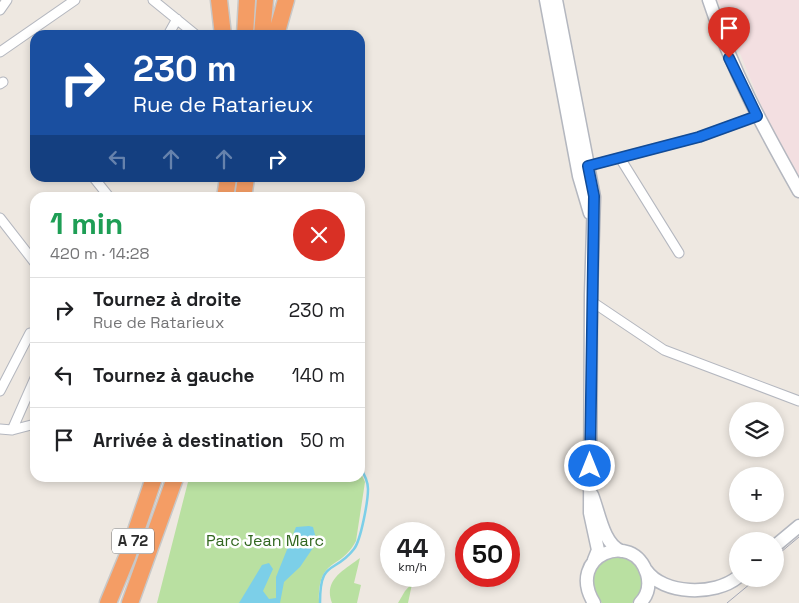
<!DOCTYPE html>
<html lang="fr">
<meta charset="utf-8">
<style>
body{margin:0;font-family:"Space Grotesk",sans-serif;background:#f6f6f6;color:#202124;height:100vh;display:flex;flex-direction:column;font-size:19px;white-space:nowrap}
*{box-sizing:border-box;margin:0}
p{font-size:16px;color:#757577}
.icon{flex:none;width:28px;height:28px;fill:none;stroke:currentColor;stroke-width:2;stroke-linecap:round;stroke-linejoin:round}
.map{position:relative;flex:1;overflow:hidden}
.side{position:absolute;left:30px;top:192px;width:335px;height:290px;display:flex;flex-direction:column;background:#fff;border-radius:15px;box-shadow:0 2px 8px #0003}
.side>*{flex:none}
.banner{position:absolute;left:30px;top:30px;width:335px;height:152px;border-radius:15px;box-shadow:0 2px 8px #0003;background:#1a4fa0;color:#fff;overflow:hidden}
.controls{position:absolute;left:729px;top:402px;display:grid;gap:10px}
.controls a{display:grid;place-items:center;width:55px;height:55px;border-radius:50%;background:#fff;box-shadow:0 2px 8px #0003;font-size:25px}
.speed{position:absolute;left:380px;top:522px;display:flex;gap:10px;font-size:25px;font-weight:700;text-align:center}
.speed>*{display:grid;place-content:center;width:65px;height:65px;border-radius:50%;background:#fff;box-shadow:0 2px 8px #0003;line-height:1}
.speed small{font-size:12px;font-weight:400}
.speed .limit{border:8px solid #d22;background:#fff;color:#111}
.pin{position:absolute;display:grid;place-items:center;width:42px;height:42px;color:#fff;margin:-51px -21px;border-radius:50% 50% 50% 0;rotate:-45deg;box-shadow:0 0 5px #0007}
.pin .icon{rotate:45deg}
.me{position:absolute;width:55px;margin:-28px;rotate:0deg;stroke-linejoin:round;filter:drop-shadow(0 0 4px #0008)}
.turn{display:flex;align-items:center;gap:18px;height:105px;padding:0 20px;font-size:22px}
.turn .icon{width:65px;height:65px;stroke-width:2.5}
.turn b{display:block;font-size:35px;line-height:42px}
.lanes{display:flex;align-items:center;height:48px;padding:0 20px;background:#0003;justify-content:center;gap:25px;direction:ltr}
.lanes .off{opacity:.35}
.round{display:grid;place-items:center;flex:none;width:52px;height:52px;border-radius:26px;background:#f6f6f6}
.overview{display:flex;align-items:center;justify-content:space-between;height:85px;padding:0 20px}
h1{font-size:30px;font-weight:700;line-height:38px;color:#1e9e55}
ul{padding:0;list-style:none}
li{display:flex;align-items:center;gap:15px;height:65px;padding:0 20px;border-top:1px solid #e0e0e0}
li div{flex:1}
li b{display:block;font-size:19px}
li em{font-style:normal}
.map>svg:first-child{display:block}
.medical{fill:#f3dfe1}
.green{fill:#b9e0a1}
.water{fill:#7ccfe8}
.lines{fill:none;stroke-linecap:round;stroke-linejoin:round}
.stream{stroke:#7ccfe8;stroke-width:2.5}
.street-casing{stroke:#b4b7bf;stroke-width:11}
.secondary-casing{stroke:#b4b7bf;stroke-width:15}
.highway-casing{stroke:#c8c8c8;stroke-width:19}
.street{stroke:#fff;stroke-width:9}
.secondary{stroke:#fff;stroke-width:12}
.highway{stroke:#f49d65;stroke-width:16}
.tram{stroke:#a3a7b6;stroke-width:1}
.route-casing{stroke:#114b97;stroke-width:12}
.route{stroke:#1a73e8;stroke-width:9}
.labels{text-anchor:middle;stroke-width:5;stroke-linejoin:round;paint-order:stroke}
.shield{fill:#fff;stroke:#6c6c6c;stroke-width:1}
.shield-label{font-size:15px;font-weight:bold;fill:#2d2d2d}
.park-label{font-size:16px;fill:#326720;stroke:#fff}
</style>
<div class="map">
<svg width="799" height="603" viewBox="0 0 799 603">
<rect width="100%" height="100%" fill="#eee8e1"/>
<path class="medical" d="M 718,0 L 799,0 L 799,178 L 774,136 Z"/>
<path class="green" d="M 360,471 L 365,482 L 356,541 C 339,572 318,556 319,603 L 157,603 L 189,478 L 360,478 Z
M 610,556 C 616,557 624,556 630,559 C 646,568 647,593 632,603 L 602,603 C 593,595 587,576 596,566 C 600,562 606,559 610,556 Z
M 360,558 L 354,583 L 361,585 L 357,603 L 332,603 C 323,580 344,570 360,558 Z
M 416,579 L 419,581 L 418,586 L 412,584 L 408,603 L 398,603 L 405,591 Z"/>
<path class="water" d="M 309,526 L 313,527 L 317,542 L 300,567 L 284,582 L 280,603 L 239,603 L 262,565 L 269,563 L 273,569 L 263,591 L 269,599 L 276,598 L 276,577 L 296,527 Z"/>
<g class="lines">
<path class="stream" d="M 320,603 C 320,558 334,575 354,549 C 361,540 368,501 368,489 C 368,481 365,475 360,468"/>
<g class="street-casing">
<path id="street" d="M 153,0 L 196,35
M 0,10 L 7,0
M 168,35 L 177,19
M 0,52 L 75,0
M 0,84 L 3,82
M 620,158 L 679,253
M 588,166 L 699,137 L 757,116
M 94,178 L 110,198
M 0,218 L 35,263
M 591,301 L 664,350 L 799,401
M 0,391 L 30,333 L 35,341
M 0,429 L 12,430 L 35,424
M 12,430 L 35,378"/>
</g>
<g class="secondary-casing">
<path id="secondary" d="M 546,0 L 579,176 L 590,213
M 556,0 L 594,197 L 591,295 L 590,513 L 598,550 L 594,560
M 709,0 C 732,71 763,127 799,191
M 592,495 C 599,512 603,544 621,551
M 775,546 L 799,526
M 646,570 C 663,595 715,596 738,577
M 594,603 C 565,556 633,528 647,574 C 650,585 648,595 640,603"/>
</g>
<g class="highway-casing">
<path id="highway" d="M 219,0 L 223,35
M 245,35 L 247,0
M 262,35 L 265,0
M 276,35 L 286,0
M 225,198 L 228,178
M 243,198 L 246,178
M 108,603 L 127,557 L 154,478
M 130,603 L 175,478"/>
</g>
<use href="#street" class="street"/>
<use href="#secondary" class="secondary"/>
<use href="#highway" class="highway"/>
<path class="tram" d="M 775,557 L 799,537
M 727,603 L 756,579"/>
</g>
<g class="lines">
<g class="route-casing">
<path id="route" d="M 590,466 L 594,196 L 588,166 L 699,137 L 757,116 L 729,58"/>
</g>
<use href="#route" class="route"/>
</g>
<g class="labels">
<rect class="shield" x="112" y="528.5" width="42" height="25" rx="4"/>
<g class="shield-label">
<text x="133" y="546">A 72</text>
</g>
<g class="park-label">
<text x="265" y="546">Parc Jean Marc</text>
</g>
</g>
</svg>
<div class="controls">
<a><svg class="icon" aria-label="layers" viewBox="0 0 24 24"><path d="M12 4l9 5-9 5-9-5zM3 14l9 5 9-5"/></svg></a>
<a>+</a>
<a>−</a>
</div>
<div class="speed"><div>44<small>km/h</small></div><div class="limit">50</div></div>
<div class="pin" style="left:729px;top:58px;background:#d93025"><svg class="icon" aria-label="arrive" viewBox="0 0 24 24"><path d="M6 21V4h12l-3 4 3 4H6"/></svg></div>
<svg class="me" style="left:590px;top:466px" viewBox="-20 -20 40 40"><circle r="17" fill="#1a73e8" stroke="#fff" stroke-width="3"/><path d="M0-11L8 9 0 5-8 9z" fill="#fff"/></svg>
<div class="banner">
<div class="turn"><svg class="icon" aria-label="right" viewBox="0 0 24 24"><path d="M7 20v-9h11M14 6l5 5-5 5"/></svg><div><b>230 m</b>Rue de Ratarieux</div></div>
<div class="lanes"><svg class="icon off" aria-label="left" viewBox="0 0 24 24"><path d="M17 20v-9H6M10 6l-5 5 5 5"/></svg><svg class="icon off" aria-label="ahead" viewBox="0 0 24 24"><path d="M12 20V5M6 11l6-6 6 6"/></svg><svg class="icon off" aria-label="ahead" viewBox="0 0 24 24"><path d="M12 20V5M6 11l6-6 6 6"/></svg><svg class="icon" aria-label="right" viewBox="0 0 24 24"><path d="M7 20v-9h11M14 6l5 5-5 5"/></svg></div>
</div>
<section class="side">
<div class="overview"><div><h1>1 min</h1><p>420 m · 14:28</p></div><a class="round" style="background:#d93025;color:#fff"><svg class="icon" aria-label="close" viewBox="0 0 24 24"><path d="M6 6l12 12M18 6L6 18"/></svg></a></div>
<ul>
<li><svg class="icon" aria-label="right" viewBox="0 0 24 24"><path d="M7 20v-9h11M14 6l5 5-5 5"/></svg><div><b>Tournez à droite</b><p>Rue de Ratarieux</p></div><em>230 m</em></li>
<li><svg class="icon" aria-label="left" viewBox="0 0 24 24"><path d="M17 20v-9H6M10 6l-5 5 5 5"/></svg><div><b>Tournez à gauche</b></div><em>140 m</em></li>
<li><svg class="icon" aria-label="arrive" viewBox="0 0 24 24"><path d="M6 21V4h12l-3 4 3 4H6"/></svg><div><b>Arrivée à destination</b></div><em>50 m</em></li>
</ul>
</section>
</div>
